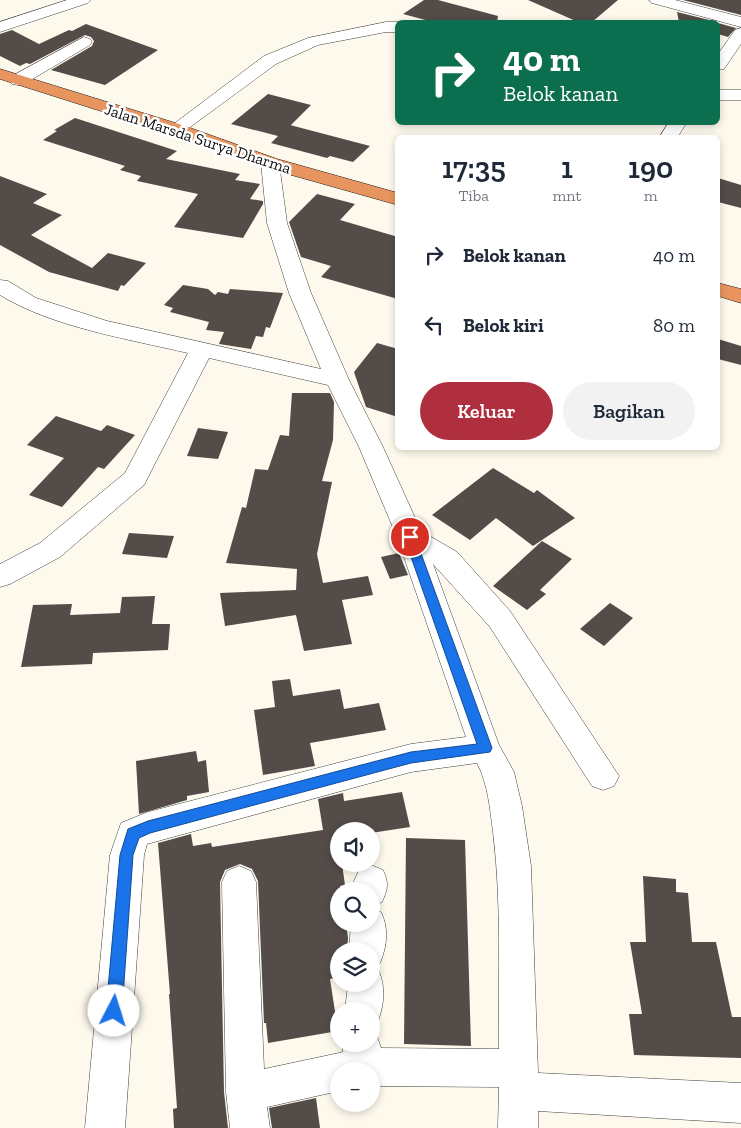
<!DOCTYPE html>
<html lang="id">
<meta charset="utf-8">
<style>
body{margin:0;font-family:"Zilla Slab",serif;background:#f2f2f3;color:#1f2937;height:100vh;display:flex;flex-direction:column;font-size:19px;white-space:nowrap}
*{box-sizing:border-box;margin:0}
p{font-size:16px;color:#747a83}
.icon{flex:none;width:28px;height:28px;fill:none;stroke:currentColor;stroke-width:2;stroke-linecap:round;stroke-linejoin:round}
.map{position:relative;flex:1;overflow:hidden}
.side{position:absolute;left:395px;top:135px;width:325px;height:315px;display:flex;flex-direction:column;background:#fff;border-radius:8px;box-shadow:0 2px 8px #0003}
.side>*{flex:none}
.top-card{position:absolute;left:395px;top:20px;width:325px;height:105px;border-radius:8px;box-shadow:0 2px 8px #0003;background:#0b6e4f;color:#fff;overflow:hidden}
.buttons{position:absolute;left:330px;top:822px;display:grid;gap:10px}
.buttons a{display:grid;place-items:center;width:50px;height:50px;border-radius:50%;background:#fff;box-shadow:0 2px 8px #0003;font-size:25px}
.pin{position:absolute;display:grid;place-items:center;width:42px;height:42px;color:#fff;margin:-21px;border:2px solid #fff;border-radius:50%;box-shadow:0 1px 5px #0007}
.me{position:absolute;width:55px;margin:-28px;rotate:5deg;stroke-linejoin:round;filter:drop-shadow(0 0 4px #0008)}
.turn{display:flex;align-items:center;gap:18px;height:105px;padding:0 25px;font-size:22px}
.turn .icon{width:65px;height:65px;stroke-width:2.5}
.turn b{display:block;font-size:35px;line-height:42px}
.eta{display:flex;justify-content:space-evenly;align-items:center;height:85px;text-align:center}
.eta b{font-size:30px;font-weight:600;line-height:35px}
.button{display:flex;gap:10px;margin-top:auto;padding:10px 25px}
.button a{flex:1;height:58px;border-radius:30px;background:#b02f3f;color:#fff;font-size:20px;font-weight:600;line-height:58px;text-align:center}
.button a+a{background:#f2f2f3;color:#1f2937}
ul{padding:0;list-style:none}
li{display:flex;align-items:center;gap:15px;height:70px;padding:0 25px}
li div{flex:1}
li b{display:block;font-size:19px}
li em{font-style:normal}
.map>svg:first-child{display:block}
.building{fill:#534c49}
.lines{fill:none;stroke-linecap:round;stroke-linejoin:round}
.minor-casing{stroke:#3f3f3f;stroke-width:1}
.highway-casing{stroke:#1d1d1d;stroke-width:1}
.minor{fill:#fff;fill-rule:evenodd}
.highway{fill:#e8945f;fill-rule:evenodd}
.route{fill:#1a73e8;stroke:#114b97}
.labels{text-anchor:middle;stroke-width:5;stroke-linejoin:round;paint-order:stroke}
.far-street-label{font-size:16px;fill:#0c0c0c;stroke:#fff}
</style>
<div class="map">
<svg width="741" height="1128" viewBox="0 0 741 1128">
<rect width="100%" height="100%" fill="#fdf9ec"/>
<path class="building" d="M 424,0 L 438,0 L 498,16 L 497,22 L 433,22 L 403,14 Z
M 528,0 L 618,0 L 592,22 L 578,22 Z
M 683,0 L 741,0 L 741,15 Z
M 677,12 L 717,22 L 679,22 Z
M 718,23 L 736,28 L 728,37 L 718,34 Z
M 86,24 L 158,50 L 105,85 L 51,70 L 92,46 L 94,41 L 91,37 L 85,35 L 30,64 L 26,63 L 20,66 L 0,56 L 0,34 L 12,30 L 39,44 L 69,30 L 72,31 Z
M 268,94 L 311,105 L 287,129 L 290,125 L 370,146 L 353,162 L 330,156 L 327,158 L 271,143 L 278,136 L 231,124 Z
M 75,118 L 177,151 L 166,159 L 240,174 L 235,180 L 260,184 L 250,199 L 263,201 L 263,204 L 243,238 L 174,227 L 198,194 L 137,181 L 141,176 L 120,170 L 125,166 L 43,140 L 57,131 L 54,130 Z
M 0,176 L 47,194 L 33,203 L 62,215 L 31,235 L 92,268 L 108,253 L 146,263 L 124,286 L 121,285 L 118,291 L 49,272 L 0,245 Z
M 718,178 L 741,185 L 741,208 L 718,202 Z
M 317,194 L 355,204 L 340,220 L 398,237 L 398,299 L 321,277 L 331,266 L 301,257 L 289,222 Z
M 183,285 L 208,289 L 215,295 L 218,292 L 228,294 L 230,289 L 283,293 L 270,328 L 266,327 L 263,337 L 256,336 L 251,349 L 219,344 L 224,332 L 206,330 L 209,322 L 170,312 L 173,308 L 164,305 Z
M 718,339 L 741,346 L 741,365 L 718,359 Z
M 377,343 L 398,349 L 398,417 L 366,407 L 354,372 Z
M 292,393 L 330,393 L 334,402 L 333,440 L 322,481 L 332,482 L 317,554 L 323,583 L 368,576 L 373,595 L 342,600 L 352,644 L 304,651 L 296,615 L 225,626 L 220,593 L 296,590 L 297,569 L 226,563 L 242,507 L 246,508 L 255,469 L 268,470 L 280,435 L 289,436 Z
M 56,416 L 101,431 L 107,425 L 135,435 L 104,469 L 98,467 L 62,507 L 29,495 L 64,458 L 27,445 Z
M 198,428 L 228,432 L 218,459 L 187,456 Z
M 493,468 L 534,493 L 537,490 L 575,518 L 533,546 L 496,518 L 470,540 L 432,515 Z
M 129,533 L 174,536 L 167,558 L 122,554 Z
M 542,541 L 572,559 L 540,590 L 546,594 L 527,610 L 493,586 Z
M 399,553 L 408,575 L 390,579 L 381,557 Z
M 155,596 L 152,624 L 170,624 L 168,650 L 93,653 L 92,664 L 21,667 L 33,605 L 72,604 L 70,615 L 120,613 L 122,597 Z
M 610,603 L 633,618 L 604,646 L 580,629 Z
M 290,679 L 293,696 L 340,689 L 344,709 L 379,703 L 386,730 L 310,743 L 315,766 L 263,775 L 254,710 L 275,707 L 272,681 Z
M 196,751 L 198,762 L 206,760 L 209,792 L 187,796 L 187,800 L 139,814 L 136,761 Z
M 402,792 L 410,827 L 371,833 L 371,831 L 339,831 L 339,864 L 342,864 L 345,885 L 340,886 L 339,924 L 346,924 L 348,938 L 347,951 L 339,951 L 339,977 L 330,979 L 338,1031 L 268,1043 L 266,1023 L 264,1023 L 258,881 L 252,869 L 240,864 L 225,870 L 220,882 L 224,1092 L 228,1128 L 174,1128 L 173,1109 L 177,1108 L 169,994 L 170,994 L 158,843 L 191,834 L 193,846 L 211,843 L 212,847 L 323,830 L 318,799 L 343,793 L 344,801 Z
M 406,838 L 465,840 L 471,1046 L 404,1044 Z
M 643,876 L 676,879 L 676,892 L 688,893 L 692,942 L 716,942 L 732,1017 L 741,1017 L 741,1058 L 634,1055 L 629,1014 L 642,1014 L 630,942 L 646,942 Z
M 316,1098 L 320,1128 L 272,1128 L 269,1108 Z"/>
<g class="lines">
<g class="minor-casing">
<path id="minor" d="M 67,0 L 91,0 L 88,3 L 0,32 L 0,22 Z
M 649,0 L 675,0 L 741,17 L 741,27 L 652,3 Z
M 386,22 L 399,22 L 398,22 L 398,32 L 386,32 L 318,45 L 276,64 L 182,133 L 176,134 L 170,133 L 167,129 L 264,56 L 308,38 Z
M 741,28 L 741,44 L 724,69 L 718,70 L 718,54 L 735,30 Z
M 84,37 L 90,39 L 92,42 L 90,45 L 24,84 L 18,85 L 12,84 L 9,80 L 12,76 Z
M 718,90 L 741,90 L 741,100 L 718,100 Z
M 669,122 L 687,122 L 677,138 L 659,138 Z
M 270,157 L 277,159 L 279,163 L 287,223 L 311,293 L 349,380 L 383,447 L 421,531 L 457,552 L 510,611 L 619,776 L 614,786 L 603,790 L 592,786 L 490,627 L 433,564 L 499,745 L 514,772 L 522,806 L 531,866 L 538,1073 L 741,1083 L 741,1123 L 538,1111 L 538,1128 L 498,1128 L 499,1087 L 371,1086 L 371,1071 L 339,1071 L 339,1091 L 267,1107 L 270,1128 L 230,1128 L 226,1092 L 222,882 L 227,871 L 239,866 L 251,871 L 256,882 L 264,1069 L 339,1053 L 343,1052 L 343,1044 L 371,1044 L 371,1029 L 375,1031 L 381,1048 L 499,1049 C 498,977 502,904 493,832 C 490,809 488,784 477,763 L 411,772 L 147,844 L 144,855 L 125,1128 L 85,1128 L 110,855 L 121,823 L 148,812 L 411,744 L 466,737 L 397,537 L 359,447 L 328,385 L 209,358 L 144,485 L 60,557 L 10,584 L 0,587 L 0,564 L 40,543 L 125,473 L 188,353 C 128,339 52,327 0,295 L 0,280 L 8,281 L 36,298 L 107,321 L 321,369 L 289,293 L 267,223 L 261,163 L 263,159 Z
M 371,865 L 383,870 C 389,883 388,889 382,902 L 371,907 L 371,891 L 353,891 L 354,881 L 359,870 Z
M 371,908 L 381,912 C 389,929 387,946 380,963 L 371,967 L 371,951 L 349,951 L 351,924 L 371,924 Z
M 371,968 L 379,971 C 386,989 384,1006 377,1024 L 371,1027 L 371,1011 L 345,1011 L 348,984 L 371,984 Z"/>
</g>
<g class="highway-casing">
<path id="highway" d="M 0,69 L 182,125 L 277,159 L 398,193 L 398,205 L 263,167 L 170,133 L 0,79 Z
M 718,283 L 741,289 L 741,303 L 718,296 Z"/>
</g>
<use href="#minor" class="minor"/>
<use href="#highway" class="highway"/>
</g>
<path class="route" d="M 410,533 L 415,537 L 492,748 L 490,752 L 411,763 L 150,833 L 139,838 L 133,855 L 122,1011 L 120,1016 L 114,1019 L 109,1016 L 106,1011 L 120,855 L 128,829 L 148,821 L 411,752 L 477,744 L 404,537 Z"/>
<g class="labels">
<g class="far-street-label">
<text transform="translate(198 138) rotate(18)" y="6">Jalan Marsda Surya Dharma</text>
</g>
</g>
</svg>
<div class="buttons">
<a><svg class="icon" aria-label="sound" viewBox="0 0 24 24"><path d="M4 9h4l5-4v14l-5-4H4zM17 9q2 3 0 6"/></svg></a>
<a><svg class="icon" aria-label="search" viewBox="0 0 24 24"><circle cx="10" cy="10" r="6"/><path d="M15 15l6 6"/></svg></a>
<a><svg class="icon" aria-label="layers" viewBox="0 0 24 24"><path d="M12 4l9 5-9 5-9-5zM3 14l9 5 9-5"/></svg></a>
<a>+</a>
<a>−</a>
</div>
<div class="pin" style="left:410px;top:537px;background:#d93025"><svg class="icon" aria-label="arrive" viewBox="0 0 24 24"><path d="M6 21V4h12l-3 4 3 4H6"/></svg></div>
<svg class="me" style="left:114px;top:1011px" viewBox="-20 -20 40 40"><circle r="19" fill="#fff"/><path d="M0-13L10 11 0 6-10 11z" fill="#1a73e8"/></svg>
<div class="top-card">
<div class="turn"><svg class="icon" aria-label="right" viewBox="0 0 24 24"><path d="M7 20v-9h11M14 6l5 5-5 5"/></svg><div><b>40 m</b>Belok kanan</div></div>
</div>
<section class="side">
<div class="eta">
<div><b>17:35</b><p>Tiba</p></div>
<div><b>1</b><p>mnt</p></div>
<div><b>190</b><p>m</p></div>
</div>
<ul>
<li><svg class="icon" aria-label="right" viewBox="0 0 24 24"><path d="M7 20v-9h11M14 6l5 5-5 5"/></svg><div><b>Belok kanan</b></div><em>40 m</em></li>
<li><svg class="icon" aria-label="left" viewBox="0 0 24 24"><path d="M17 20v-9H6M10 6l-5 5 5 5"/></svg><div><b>Belok kiri</b></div><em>80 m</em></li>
</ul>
<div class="button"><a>Keluar</a><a>Bagikan</a></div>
</section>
</div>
